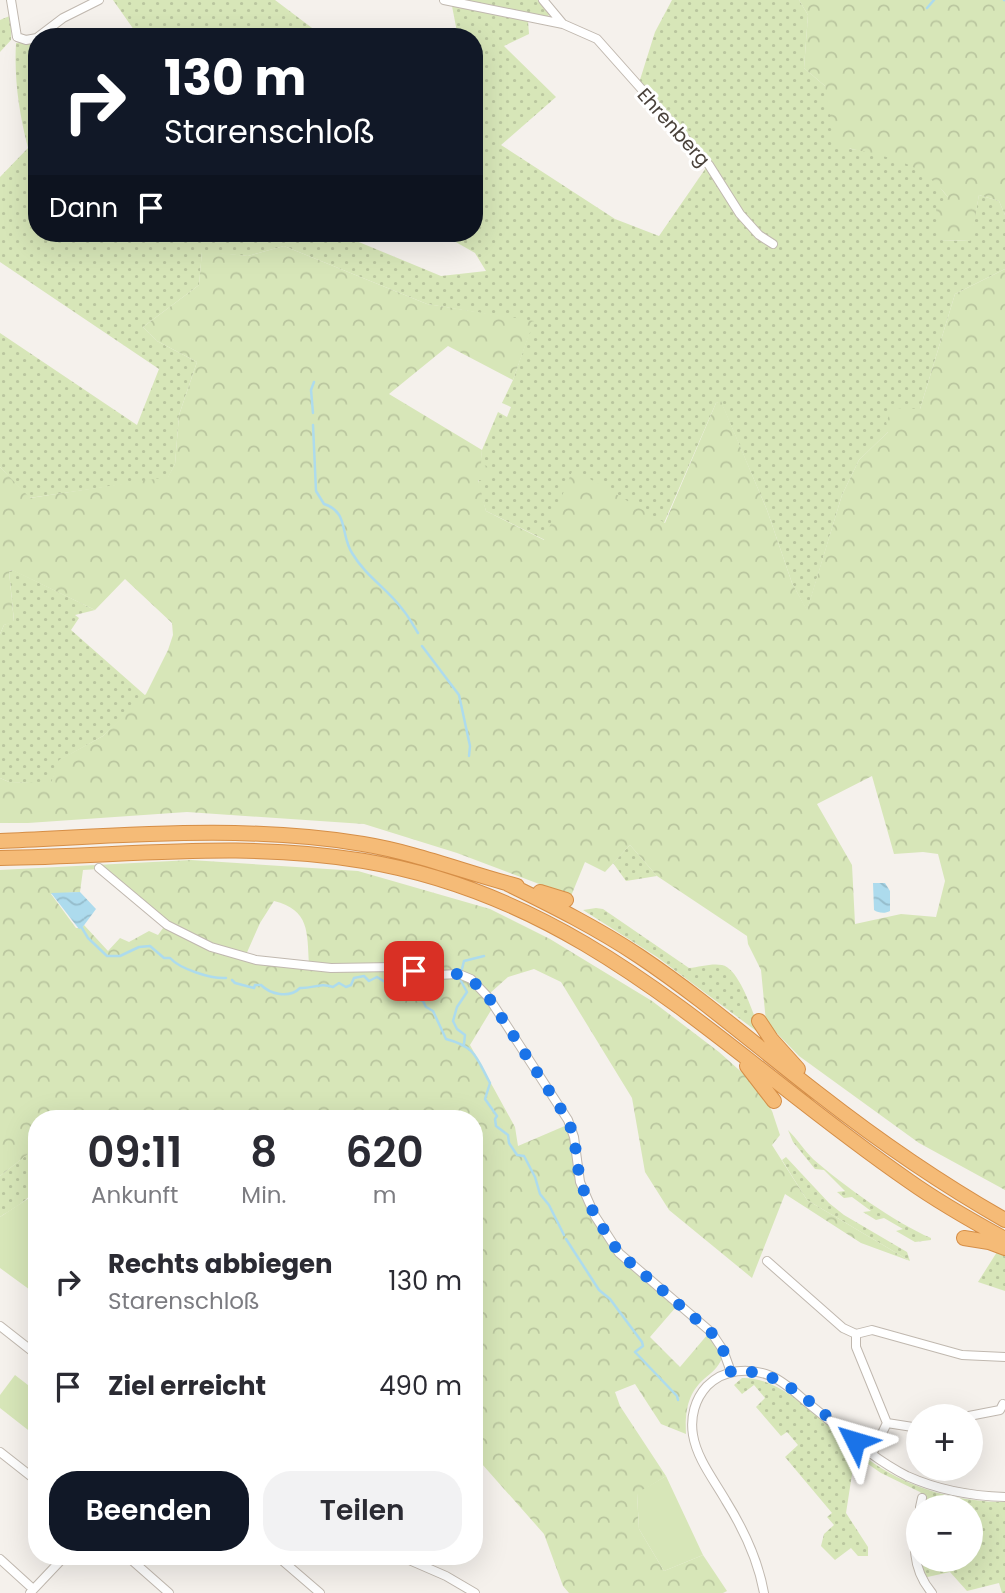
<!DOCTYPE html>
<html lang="de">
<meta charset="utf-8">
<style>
body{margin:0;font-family:Poppins,sans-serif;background:#f2f2f3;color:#2b2b33;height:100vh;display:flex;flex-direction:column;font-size:26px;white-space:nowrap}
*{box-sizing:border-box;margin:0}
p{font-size:23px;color:#7c7c81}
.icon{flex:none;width:38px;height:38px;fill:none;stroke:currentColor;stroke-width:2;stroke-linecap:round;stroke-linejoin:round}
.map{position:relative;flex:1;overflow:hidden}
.details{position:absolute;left:28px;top:1110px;width:455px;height:455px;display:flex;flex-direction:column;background:#fff;border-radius:28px;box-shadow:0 7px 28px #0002}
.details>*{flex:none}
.banner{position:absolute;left:28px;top:28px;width:455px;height:214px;border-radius:28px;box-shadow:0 7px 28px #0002;background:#111827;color:#fff;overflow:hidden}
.buttons{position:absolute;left:906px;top:1404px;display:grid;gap:14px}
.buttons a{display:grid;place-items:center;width:77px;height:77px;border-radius:50%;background:#fff;box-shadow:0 7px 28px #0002;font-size:35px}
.pin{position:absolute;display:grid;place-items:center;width:60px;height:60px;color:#fff;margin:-30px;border-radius:14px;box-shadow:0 4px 10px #0006}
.me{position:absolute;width:77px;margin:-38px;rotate:310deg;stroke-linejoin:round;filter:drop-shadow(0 0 5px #0008)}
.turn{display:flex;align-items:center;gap:24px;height:147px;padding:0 21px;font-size:32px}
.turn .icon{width:91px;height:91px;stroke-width:2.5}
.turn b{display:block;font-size:49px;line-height:60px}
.then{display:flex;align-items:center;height:66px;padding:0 21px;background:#0003;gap:14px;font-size:26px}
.eta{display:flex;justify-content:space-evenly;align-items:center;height:119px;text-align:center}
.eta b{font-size:42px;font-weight:600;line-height:49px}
.primary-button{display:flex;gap:14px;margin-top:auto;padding:14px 21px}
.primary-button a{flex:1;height:80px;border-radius:28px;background:#111827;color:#fff;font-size:28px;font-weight:600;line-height:80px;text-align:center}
.primary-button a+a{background:#f2f2f3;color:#2b2b33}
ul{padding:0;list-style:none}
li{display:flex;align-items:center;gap:21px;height:105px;padding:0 21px}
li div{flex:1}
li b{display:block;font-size:26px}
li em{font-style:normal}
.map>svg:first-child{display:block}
.grass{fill:url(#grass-dots)}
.forest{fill:url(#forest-crowns);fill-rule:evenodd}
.garden{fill:#d7e6b8}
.water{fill:url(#water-waves)}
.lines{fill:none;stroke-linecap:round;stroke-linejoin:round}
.stream{stroke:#addbed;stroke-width:2.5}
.street-casing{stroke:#c0b8af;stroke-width:10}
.highway-casing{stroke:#d58e47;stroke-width:16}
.street{stroke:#fff;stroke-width:8}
.highway{stroke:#f5bb77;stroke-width:14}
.route{stroke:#1a73e8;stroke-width:12;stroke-dasharray:0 21.6}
.labels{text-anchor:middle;stroke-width:6;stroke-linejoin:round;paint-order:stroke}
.street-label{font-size:19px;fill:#49413a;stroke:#fff}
</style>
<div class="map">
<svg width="1005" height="1593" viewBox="0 0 1005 1593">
<defs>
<pattern id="grass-dots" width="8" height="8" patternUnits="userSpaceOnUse" patternTransform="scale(1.75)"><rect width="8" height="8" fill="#d7e6b8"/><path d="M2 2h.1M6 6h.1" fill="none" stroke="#bac69f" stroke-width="1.8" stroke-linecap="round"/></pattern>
<pattern id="forest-crowns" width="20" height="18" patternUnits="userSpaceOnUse" patternTransform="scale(1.75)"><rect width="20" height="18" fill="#d7e6b8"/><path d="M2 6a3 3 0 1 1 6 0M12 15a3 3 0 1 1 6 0" fill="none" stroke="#bac69f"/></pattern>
<pattern id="water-waves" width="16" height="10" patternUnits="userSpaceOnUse" patternTransform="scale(1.75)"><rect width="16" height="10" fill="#addbed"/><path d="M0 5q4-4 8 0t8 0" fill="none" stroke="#96bdcc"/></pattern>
</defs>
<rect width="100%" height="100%" fill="#f5f1ec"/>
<path class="grass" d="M 113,0 L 275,0 L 324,37 L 139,37 Z
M 456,0 L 538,0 L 550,13 L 547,18 Z
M 672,0 L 799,0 L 808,15 L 804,68 L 825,86 L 850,149 C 876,152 914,160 934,179 C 939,185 943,192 948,197 L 939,240 L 970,241 L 979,195 L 999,201 L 1005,215 L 1005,269 L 955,294 L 920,409 L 888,432 L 859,460 L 842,495 L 807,611 L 792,583 L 767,510 L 721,402 L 716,403 L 664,523 L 545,540 L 486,511 L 478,485 L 482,450 L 498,412 L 507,417 L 511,407 L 502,403 L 513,380 L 533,322 L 427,304 L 284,246 L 248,256 L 202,252 L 199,285 L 143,327 L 157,341 L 197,362 L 179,415 L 175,464 L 168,478 L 29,498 L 0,467 L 0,333 L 137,425 L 159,369 L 0,262 L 0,177 L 28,148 C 19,113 14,79 16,43 L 37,41 L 37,233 L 337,233 L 441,276 L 486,271 L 475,253 L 440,233 L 474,233 L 474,37 L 458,37 L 452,6 L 528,21 L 529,34 L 504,46 L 556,97 L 501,145 L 615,219 L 659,236 L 710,162 L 639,83 L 655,32 Z
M 12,15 L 11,40 L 0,52 L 0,20 Z
M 13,570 L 95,610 L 75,615 L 79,618 L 71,630 L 146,696 L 103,736 L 60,760 L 51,784 L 9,782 L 0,778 L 0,634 L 4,625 L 14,621 L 9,571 Z
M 630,845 L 657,876 L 626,881 L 613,863 Z
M 596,908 L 603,909 L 689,968 C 699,967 712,963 722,965 C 741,969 754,1019 763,1036 L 657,957 L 583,910 Z
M 788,1130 C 797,1139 804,1150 813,1159 C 843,1185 895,1223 931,1238 L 931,1240 L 915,1242 L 896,1231 L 903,1229 L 884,1218 L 876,1220 L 863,1212 L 871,1211 L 852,1197 L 844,1198 L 837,1192 L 845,1191 L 824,1170 L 815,1169 L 793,1142 Z
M 29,1153 C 51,1189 27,1200 0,1217 L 0,1176 Z
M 786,1157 L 829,1203 L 844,1215 L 907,1252 L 910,1261 L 807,1200 L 782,1160 Z
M 997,1252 L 1005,1254 L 1005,1291 L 978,1282 Z
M 742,1378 C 788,1376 836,1438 872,1462 C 911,1489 958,1502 1005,1502 L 1005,1593 L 1002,1593 L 999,1583 L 967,1591 L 950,1572 L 923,1578 L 919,1559 L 971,1559 L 971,1507 L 923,1507 L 925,1498 L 920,1492 L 881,1473 L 855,1455 L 846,1513 L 868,1547 L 868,1556 L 858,1556 L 851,1548 L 835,1560 L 821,1546 L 824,1534 L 834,1525 L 827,1517 L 832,1513 L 785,1457 L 798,1445 L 787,1432 L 781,1436 L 756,1407 L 765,1398 L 754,1385 L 742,1394 L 734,1385 Z"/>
<path class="forest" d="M 799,0 L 1005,0 L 1005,215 L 999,201 L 979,195 L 971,241 L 939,240 L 936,208 L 948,197 C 916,156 882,157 835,145 L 825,86 L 804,68 L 808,15 Z
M 284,246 L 427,304 L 534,321 L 513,380 L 448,346 L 389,394 L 482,450 L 481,464 L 487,466 L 491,473 L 486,480 L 478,480 L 486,511 L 544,540 L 573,469 L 665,523 L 716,403 L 721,401 L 767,510 L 792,583 L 807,610 L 842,495 L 859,460 L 888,432 L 886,421 L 894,408 L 920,409 L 955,294 L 1005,269 L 1005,1190 L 919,1143 L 799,1056 L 766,1022 L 761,970 L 748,944 L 747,936 L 657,876 L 630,845 L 605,872 L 585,862 L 571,896 L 457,853 L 364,824 L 187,812 L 28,823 L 0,823 L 0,778 L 9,782 L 51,783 L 59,760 L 103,736 L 146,694 L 168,650 L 173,635 L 172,623 L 125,579 L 95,610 L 12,570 L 9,571 L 14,622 L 4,625 L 0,634 L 0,467 L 30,498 L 168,477 L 175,464 L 179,415 L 197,362 L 157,341 L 143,327 L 199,285 L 202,251 L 248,256 ZM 872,776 L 894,854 L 923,852 L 938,854 L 945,881 L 936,917 L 901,914 L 855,924 L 852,865 L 817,804 Z
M 191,860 L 358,871 L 490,909 L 550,939 L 652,1001 L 719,1052 L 747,1077 L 764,1098 L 772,1111 L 780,1135 L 772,1145 L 807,1200 L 910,1261 L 861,1243 L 785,1194 L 752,1278 L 669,1210 L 645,1172 L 632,1098 L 561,982 L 534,969 L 508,977 L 489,994 L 493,1007 L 470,1045 L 515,1127 L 518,1146 L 567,1125 C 576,1149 574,1176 583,1200 C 598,1237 647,1277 676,1307 L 650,1337 L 680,1367 L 708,1334 L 717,1345 L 722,1358 C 718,1368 712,1372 704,1379 C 687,1394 685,1413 686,1434 L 661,1424 L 635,1384 L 615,1392 L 620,1406 L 666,1476 L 637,1494 L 639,1529 L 664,1571 L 703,1555 L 727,1591 L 723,1593 L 569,1593 L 563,1586 L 544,1534 L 474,1455 L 474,1118 L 37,1118 L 37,1166 L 28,1154 L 0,1176 L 0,870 ZM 99,869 L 166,924 L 158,935 L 149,931 L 129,942 L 120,938 L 108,951 L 84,925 L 82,928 L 76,928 L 51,894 L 80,892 L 83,870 ZM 274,901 C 310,910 307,932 309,964 L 245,957 L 260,923 Z"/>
<path class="garden" d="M 37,1187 L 37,1295 L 0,1268 L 0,1217 L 29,1198 Z
M 15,1375 L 37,1392 L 37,1437 L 0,1408 L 0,1395 Z
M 666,1476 L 703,1555 L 664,1571 L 639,1529 L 637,1493 Z"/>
<path class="water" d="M 873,883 L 885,883 L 890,891 L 890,911 C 885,914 878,913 874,910 Z
M 80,892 L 96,909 L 82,928 L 79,929 L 51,893 Z"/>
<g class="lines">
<path class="stream" d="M 1004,0 L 1005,0
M 927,8 L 934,0
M 313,413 L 311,390 L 314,382
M 313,425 L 316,491 L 324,504 C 349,512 340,534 352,553 C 367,578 387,588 403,610 C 409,617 413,625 418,633
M 422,646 L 459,695 L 470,746 L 469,756
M 82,928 L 88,938 L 107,956 L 120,956 L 139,947 L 150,946 L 164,958 L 170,958 C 180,969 211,979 226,978
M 462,969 L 464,961 L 484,956
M 232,980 L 235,983 L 254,988 L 255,985 L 261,985 C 270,994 289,999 300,988 C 312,989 320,982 333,987 L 339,983 L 346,987 L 351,985 L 354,978 L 364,976 L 369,981 L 377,977 L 385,982 L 387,989 L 390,992 L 398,991 L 423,1001 L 426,1007 L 433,1011 L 446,1039 C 476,1047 476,1057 490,1083 L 485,1099 L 497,1116 L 495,1119 L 496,1126 L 508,1135 L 509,1143 L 517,1155 L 524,1156 L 535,1177 L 540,1194 L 549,1205 L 564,1235
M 461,981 L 467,992 L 457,1007 L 453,1021 L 457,1029 L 465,1035 L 464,1044
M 566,1239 L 599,1290 L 610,1299 L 642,1342 L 643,1346 L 635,1352 L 677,1396 L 678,1400"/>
<g class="street-casing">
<path id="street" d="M 11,0 L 17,37 L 26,40 L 37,38
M 444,0 L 563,24 L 597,39 L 709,165 L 740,214 L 759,235 L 773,244
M 543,0 L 563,24
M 38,37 L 63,18 L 99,0
M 99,868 L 167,925 L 211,947 L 256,960 L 331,968 L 395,967 L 437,975 L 459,974 L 471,979 L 489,998 L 568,1120 L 574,1137 L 580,1182 L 595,1216 L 619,1253 L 711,1332 L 723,1350 L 731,1372
M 767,1261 L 843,1328 L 856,1334
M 0,1326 L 37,1355
M 969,1416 L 1000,1410 L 1003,1404
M 887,1423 L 856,1347 L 856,1334 L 872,1330 L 962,1355 L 1005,1357
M 0,1452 L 37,1481
M 872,1454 L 887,1423 L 919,1428
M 920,1507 L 922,1498
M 919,1512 C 913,1543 911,1568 932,1593
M 127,1556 L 169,1593
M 277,1556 L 320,1593
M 400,1556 L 446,1576 L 475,1593
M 0,1559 L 33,1589
M 30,1593 L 65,1556
M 764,1593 C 758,1559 744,1530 726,1501 C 714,1480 697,1459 693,1435 C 690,1417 695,1399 707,1386 C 724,1369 749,1367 771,1376 C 785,1382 797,1394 809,1404 C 841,1429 871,1458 907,1476 C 938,1490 972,1496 1005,1497"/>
</g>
<g class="highway-casing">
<path id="highway" d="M 0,841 C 119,836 244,824 363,844 C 417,853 464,872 517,886
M 0,858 C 121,857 243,840 364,861 C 592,899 728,1057 909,1181 C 940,1203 972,1221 1005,1239
M 508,884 C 553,906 597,928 639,956 C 702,998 760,1049 820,1095 C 879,1141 940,1183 1005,1220
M 540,892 L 566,900
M 759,1021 L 771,1039 L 798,1069
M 747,1066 L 774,1101
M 964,1238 L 989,1242 L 1005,1248"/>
</g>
<use href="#street" class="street"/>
<use href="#highway" class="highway"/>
</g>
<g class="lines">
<path class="route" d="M 414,971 L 437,975 L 459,974 L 479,986 L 489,998 L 568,1120 L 574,1137 L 580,1182 L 595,1216 L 619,1253 L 711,1332 L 723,1350 L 731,1372 C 779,1364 821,1413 855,1441"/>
</g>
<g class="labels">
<g class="street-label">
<text transform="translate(674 127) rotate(48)" y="7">Ehrenberg</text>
</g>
</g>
</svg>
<div class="buttons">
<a>+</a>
<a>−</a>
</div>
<div class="pin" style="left:414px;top:971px;background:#d93025"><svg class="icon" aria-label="arrive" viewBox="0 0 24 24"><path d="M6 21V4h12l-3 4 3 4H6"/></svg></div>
<svg class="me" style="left:855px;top:1441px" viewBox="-20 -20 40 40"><path d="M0-17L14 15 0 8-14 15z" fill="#1a73e8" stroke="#fff" stroke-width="4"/></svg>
<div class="banner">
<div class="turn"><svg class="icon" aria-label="right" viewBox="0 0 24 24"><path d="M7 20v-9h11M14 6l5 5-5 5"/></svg><div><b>130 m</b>Starenschloß</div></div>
<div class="then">Dann<svg class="icon" aria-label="arrive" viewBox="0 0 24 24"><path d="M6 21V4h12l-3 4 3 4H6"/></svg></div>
</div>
<section class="details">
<div class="eta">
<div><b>09:11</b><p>Ankunft</p></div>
<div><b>8</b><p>Min.</p></div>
<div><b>620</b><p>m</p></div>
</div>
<ul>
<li><svg class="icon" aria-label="right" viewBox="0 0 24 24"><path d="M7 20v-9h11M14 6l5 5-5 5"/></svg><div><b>Rechts abbiegen</b><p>Starenschloß</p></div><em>130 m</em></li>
<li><svg class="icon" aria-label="arrive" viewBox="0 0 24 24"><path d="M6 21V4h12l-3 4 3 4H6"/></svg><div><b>Ziel erreicht</b></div><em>490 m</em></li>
</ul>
<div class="primary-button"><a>Beenden</a><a>Teilen</a></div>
</section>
</div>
